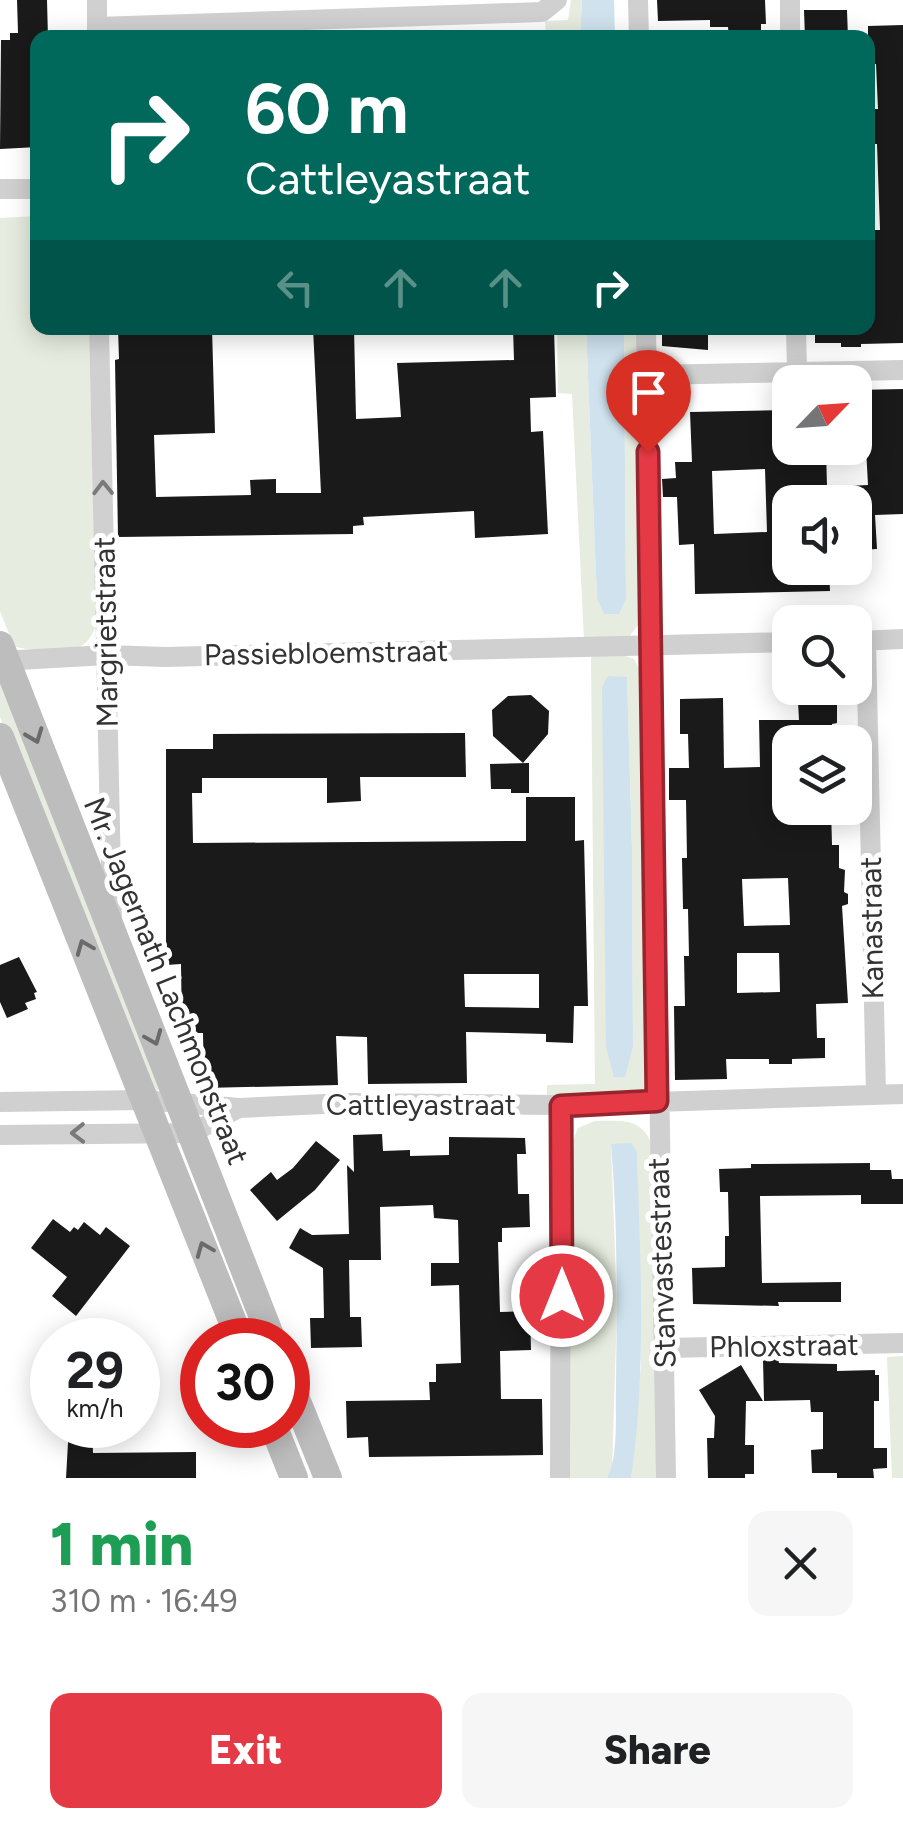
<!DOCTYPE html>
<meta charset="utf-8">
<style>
body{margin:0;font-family:Figtree,sans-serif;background:#f6f6f6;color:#202124;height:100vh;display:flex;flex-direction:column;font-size:38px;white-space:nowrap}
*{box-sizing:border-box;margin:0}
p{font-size:32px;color:#757577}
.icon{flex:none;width:55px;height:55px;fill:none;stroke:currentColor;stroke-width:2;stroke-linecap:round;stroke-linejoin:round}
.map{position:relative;height:1478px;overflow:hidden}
.side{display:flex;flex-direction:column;background:#fff;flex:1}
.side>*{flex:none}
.guide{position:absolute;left:30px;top:30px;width:845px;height:305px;border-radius:20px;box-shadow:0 5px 25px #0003;background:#00695c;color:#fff;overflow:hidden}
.needle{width:65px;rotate:65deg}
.controls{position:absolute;left:772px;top:365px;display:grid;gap:20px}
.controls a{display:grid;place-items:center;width:100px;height:100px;border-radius:20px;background:#fff;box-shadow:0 5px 25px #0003;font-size:50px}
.speed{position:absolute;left:30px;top:1318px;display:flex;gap:20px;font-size:50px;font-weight:700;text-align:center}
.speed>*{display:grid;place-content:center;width:130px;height:130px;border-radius:50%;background:#fff;box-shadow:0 5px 25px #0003;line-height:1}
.speed small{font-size:25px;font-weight:400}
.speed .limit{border:15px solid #d22;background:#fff;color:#111}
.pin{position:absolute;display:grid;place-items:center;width:85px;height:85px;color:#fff;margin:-102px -42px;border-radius:50% 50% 50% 0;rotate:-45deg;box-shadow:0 0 10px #0007}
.pin .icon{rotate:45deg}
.me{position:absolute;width:110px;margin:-55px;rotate:0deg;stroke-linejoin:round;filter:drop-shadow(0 0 8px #0008)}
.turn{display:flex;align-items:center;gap:35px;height:210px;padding:0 50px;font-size:45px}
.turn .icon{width:130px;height:130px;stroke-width:2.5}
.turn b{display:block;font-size:70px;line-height:85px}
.lanes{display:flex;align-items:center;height:95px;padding:0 50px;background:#0003;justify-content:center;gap:50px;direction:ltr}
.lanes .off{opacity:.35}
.round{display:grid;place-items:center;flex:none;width:105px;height:105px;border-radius:20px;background:#f6f6f6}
.summary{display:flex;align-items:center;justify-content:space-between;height:170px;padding:0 50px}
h1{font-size:60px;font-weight:800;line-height:75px;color:#1e9e55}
.button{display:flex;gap:20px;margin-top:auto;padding:20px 50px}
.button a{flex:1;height:115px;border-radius:20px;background:#e63946;color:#fff;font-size:40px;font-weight:800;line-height:115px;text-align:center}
.button a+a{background:#f6f6f6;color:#202124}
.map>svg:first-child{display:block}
.green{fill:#e6ecdf;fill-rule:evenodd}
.water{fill:#cfe2ee}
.building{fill:#1a1a1a;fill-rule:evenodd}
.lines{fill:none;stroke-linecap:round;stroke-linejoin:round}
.minor{stroke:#d0d0d0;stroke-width:20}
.secondary{stroke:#bdbdbd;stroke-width:28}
.oneway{stroke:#7a7a7a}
.oneway2{stroke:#6a6a6a}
.route-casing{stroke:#96252e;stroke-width:25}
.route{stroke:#e63946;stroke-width:18}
.labels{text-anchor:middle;stroke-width:10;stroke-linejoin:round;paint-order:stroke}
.street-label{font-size:30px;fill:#333;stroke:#fff}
</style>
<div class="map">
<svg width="903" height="1478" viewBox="0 0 903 1478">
<rect width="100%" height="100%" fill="#fff"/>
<path class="green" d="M 571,0 L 582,0 L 580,37 L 546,37 L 545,21 L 568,20 Z
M 37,216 L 38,328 L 89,328 L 96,626 C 92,634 89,642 81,646 C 70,652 25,651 14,646 L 0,611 L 0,218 Z
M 557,328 L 586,328 L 597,598 L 626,598 L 624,328 L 638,328 L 642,607 L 641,621 L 629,637 L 584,639 L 572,394 L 558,393 Z
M 591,655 L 626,656 L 634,659 L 645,679 L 652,1074 L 644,1093 L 547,1102 L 547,1085 L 595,1084 ZM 627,678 L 632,847 L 633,1047 L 624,1077 Z
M 0,679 L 161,1088 L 154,1093 L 96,960 L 0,717 Z
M 595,1121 C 619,1121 640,1117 651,1142 L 658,1478 L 631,1478 L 641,1365 L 637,1152 L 611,1145 L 617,1307 L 612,1470 L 607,1478 L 569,1478 L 571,1145 L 578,1128 Z
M 903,1356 L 903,1478 L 892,1478 L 887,1357 Z"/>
<path class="water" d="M 582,0 L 614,0 L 615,37 L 580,37 Z
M 586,328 L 624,328 L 626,598 L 619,614 L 604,614 L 597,598 Z
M 608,676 L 627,677 L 632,847 L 633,1047 L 625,1077 L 614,1077 L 606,1046 L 602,687 Z
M 631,1143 L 637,1152 C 640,1260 647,1370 631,1478 L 607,1478 C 619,1458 615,1410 616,1386 C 617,1305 618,1225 611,1144 Z"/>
<path class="building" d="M 17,0 L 47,0 L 48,38 L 38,38 L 38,147 L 0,149 L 1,40 L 10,40 L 10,33 L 18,33 Z
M 657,0 L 765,0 L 766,24 L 761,24 L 761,38 L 729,38 L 728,27 L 710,27 L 710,20 L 658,21 Z
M 804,10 L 847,10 L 848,38 L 805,38 Z
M 903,25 L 903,343 L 861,344 L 861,347 L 841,347 L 841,343 L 815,343 L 815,328 L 868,328 L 868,230 L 880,230 L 877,144 L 868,144 L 868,109 L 878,109 L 876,64 L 868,64 L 868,26 Z
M 118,328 L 212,328 L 215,433 L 154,435 L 156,497 L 251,495 L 250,480 L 276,479 L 276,493 L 321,493 L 313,328 L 354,328 L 356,419 L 401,417 L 397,363 L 514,360 L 513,328 L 554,328 L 556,397 L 530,398 L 531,432 L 543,431 L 548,534 L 475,538 L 474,511 L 363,517 L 364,525 L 353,526 L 353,534 L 118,537 L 115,360 L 119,359 Z
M 662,328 L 708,328 L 708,350 L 662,346 Z
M 903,389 L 903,514 L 875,515 L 877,549 L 857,550 L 855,502 L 790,502 L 790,568 L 829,568 L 830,591 L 695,594 L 694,544 L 679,545 L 677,497 L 663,497 L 662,479 L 676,478 L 675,462 L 692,462 L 690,412 L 790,410 L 790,448 L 826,448 L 827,487 L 868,485 L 865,430 L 855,430 L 855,390 ZM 765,469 L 767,532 L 714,534 L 712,471 Z
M 531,695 L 549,711 L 548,734 L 523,763 L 493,736 L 492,710 L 508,696 Z
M 723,698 L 724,768 L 760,767 L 759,720 L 799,720 L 798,702 L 837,701 L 837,723 L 832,724 L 832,742 L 790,742 L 790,762 L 781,762 L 782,805 L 831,808 L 832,845 L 839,845 L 839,868 L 845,870 L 844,892 L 848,894 L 848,904 L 842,906 L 848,1003 L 816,1004 L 817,1038 L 825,1038 L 825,1058 L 792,1059 L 792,1064 L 769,1064 L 769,1059 L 726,1059 L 727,1079 L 675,1080 L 674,1006 L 685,1006 L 684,956 L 689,956 L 688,909 L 683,909 L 682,858 L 687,858 L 686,800 L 669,800 L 669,768 L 689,768 L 688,734 L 680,734 L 680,699 ZM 788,878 L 790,925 L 744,926 L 742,879 ZM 737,953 L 779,953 L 780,992 L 737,993 Z
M 465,733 L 466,777 L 360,777 L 361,801 L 327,803 L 327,778 L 202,778 L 202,793 L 192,793 L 193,843 L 526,841 L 526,797 L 575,797 L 575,841 L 584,840 L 588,1006 L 574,1006 L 573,1043 L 546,1042 L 546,1034 L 466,1032 L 467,1083 L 368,1084 L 367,1037 L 336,1036 L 338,1085 L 204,1088 L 203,1033 L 182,1033 L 181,964 L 166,965 L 166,749 L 213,749 L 213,734 ZM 464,974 L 539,974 L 539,1008 L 465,1007 Z
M 529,763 L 529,793 L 511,793 L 511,789 L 491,789 L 490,764 Z
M 19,957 L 37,992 L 34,993 L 36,999 L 25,1003 L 28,1009 L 7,1018 L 0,1002 L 0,965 Z
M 382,1134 L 383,1151 L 410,1150 L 410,1156 L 449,1155 L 449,1137 L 525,1138 L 526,1154 L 517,1154 L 518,1194 L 529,1194 L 530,1227 L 502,1228 L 502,1242 L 498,1242 L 500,1312 L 530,1311 L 531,1350 L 500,1351 L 501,1399 L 542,1399 L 543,1455 L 369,1457 L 368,1437 L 347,1438 L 346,1401 L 430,1400 L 429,1382 L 436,1382 L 436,1364 L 461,1363 L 459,1285 L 431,1286 L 431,1263 L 459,1263 L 458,1220 L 434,1218 L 433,1205 L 380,1207 L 381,1260 L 349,1260 L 350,1317 L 361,1317 L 362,1347 L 311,1348 L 310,1318 L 324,1318 L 323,1268 L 289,1248 L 300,1228 L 312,1235 L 349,1234 L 347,1165 L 354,1172 L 353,1135 Z
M 316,1141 L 340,1160 L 315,1190 L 277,1221 L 250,1190 L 271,1172 L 277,1180 L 293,1168 Z
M 870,1163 L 870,1170 L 891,1170 L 892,1179 L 903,1179 L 903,1204 L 861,1204 L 861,1195 L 760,1196 L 762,1283 L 841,1282 L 841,1302 L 778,1302 L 779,1306 L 693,1304 L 692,1268 L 725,1267 L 725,1236 L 729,1236 L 728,1192 L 720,1192 L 719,1169 L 751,1168 L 751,1164 Z
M 53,1219 L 70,1232 L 74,1227 L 78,1230 L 84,1222 L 100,1235 L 106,1227 L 130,1246 L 76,1316 L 52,1296 L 67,1277 L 31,1248 Z
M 778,1359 L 779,1363 L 837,1364 L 837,1371 L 875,1370 L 875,1375 L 879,1375 L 879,1401 L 874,1401 L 874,1448 L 887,1448 L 887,1468 L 873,1469 L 874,1478 L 837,1478 L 837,1473 L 812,1473 L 811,1450 L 823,1449 L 823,1412 L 811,1412 L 810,1400 L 764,1401 L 763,1360 Z
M 153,1365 L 156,1393 L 138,1395 L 138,1367 Z
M 741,1365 L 763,1401 L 746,1401 L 745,1445 L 754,1445 L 754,1474 L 745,1474 L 745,1478 L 708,1478 L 707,1438 L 714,1438 L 715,1416 L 699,1390 Z
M 69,1425 L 92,1425 L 93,1453 L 196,1452 L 196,1478 L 66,1478 Z"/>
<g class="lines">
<path class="minor" d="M 97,0 L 97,38
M 638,0 L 639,38
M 790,0 L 790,38
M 97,27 L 542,12 L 557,0
M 0,189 L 38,189
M 99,328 L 112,919
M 646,328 L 666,1478
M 796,328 L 797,371
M 647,375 L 903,370
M 857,641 L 903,639
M 866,641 L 876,1095
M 0,661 L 107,655 L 165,657 L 790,642
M 0,1102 L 144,1100 L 239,1108 L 346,1103 L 561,1105 L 903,1094
M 0,1135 L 192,1133 L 237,1109
M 665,1348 L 903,1343
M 560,1478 L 561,1105"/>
<path class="secondary" d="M 0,645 L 272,1340
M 0,737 L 240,1340
M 288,1379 L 328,1478
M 273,1425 L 294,1478"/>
</g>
<defs><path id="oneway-chevron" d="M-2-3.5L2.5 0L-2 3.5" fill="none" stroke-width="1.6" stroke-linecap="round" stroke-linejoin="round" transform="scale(2.5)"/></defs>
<g class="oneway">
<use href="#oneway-chevron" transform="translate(103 488) rotate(-91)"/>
<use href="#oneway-chevron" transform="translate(78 1133) rotate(179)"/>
</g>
<g class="oneway2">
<use href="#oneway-chevron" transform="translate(35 736) rotate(69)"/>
<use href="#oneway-chevron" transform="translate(84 947) rotate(-112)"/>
<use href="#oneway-chevron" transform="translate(154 1038) rotate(68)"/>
<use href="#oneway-chevron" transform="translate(204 1249) rotate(-112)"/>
</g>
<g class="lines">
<g class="route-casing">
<path id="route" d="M 562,1296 L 561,1106 L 657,1101 L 648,452"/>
</g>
<use href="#route" class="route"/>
</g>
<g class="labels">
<g class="street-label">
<text transform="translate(106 632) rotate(-91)" y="10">Margrietstraat</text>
<text transform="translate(326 653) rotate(-1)" y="10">Passiebloemstraat</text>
<text transform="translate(872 928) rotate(-91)" y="10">Kanastraat</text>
<text transform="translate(166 981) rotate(68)" y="10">Mr. Jagernath Lachmonstraat</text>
<text x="421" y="1115">Cattleyastraat</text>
<text transform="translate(662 1263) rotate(-92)" y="10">Stanvastestraat</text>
<text transform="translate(784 1346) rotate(-1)" y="10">Phloxstraat</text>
</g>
</g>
</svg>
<div class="controls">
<a><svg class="needle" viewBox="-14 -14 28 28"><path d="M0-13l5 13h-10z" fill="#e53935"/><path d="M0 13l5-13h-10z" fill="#757577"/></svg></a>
<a><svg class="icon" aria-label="sound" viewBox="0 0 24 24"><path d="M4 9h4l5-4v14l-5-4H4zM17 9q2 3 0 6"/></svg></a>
<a><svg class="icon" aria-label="search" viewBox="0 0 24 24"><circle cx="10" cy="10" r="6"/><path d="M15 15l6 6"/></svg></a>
<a><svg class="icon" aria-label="layers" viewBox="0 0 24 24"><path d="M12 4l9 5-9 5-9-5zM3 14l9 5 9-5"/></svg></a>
</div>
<div class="speed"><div>29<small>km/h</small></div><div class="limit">30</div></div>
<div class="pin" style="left:648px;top:452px;background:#d93025"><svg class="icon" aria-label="arrive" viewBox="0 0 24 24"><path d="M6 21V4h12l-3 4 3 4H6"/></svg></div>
<svg class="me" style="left:562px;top:1296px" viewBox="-20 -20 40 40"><circle r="17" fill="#e63946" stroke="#fff" stroke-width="3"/><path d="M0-11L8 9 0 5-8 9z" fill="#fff"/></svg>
<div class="guide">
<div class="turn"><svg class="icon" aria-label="right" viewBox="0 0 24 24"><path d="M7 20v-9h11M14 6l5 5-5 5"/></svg><div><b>60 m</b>Cattleyastraat</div></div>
<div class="lanes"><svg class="icon off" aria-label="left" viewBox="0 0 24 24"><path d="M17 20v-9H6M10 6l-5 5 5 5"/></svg><svg class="icon off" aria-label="ahead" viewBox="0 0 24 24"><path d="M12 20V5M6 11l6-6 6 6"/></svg><svg class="icon off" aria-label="ahead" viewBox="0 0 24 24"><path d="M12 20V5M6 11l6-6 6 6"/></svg><svg class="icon" aria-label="right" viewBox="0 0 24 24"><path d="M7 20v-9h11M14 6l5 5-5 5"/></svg></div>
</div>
</div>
<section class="side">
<div class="summary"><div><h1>1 min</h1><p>310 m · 16:49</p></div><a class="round"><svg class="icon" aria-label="close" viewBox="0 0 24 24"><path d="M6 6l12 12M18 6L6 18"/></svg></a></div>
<div class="button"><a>Exit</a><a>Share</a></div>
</section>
